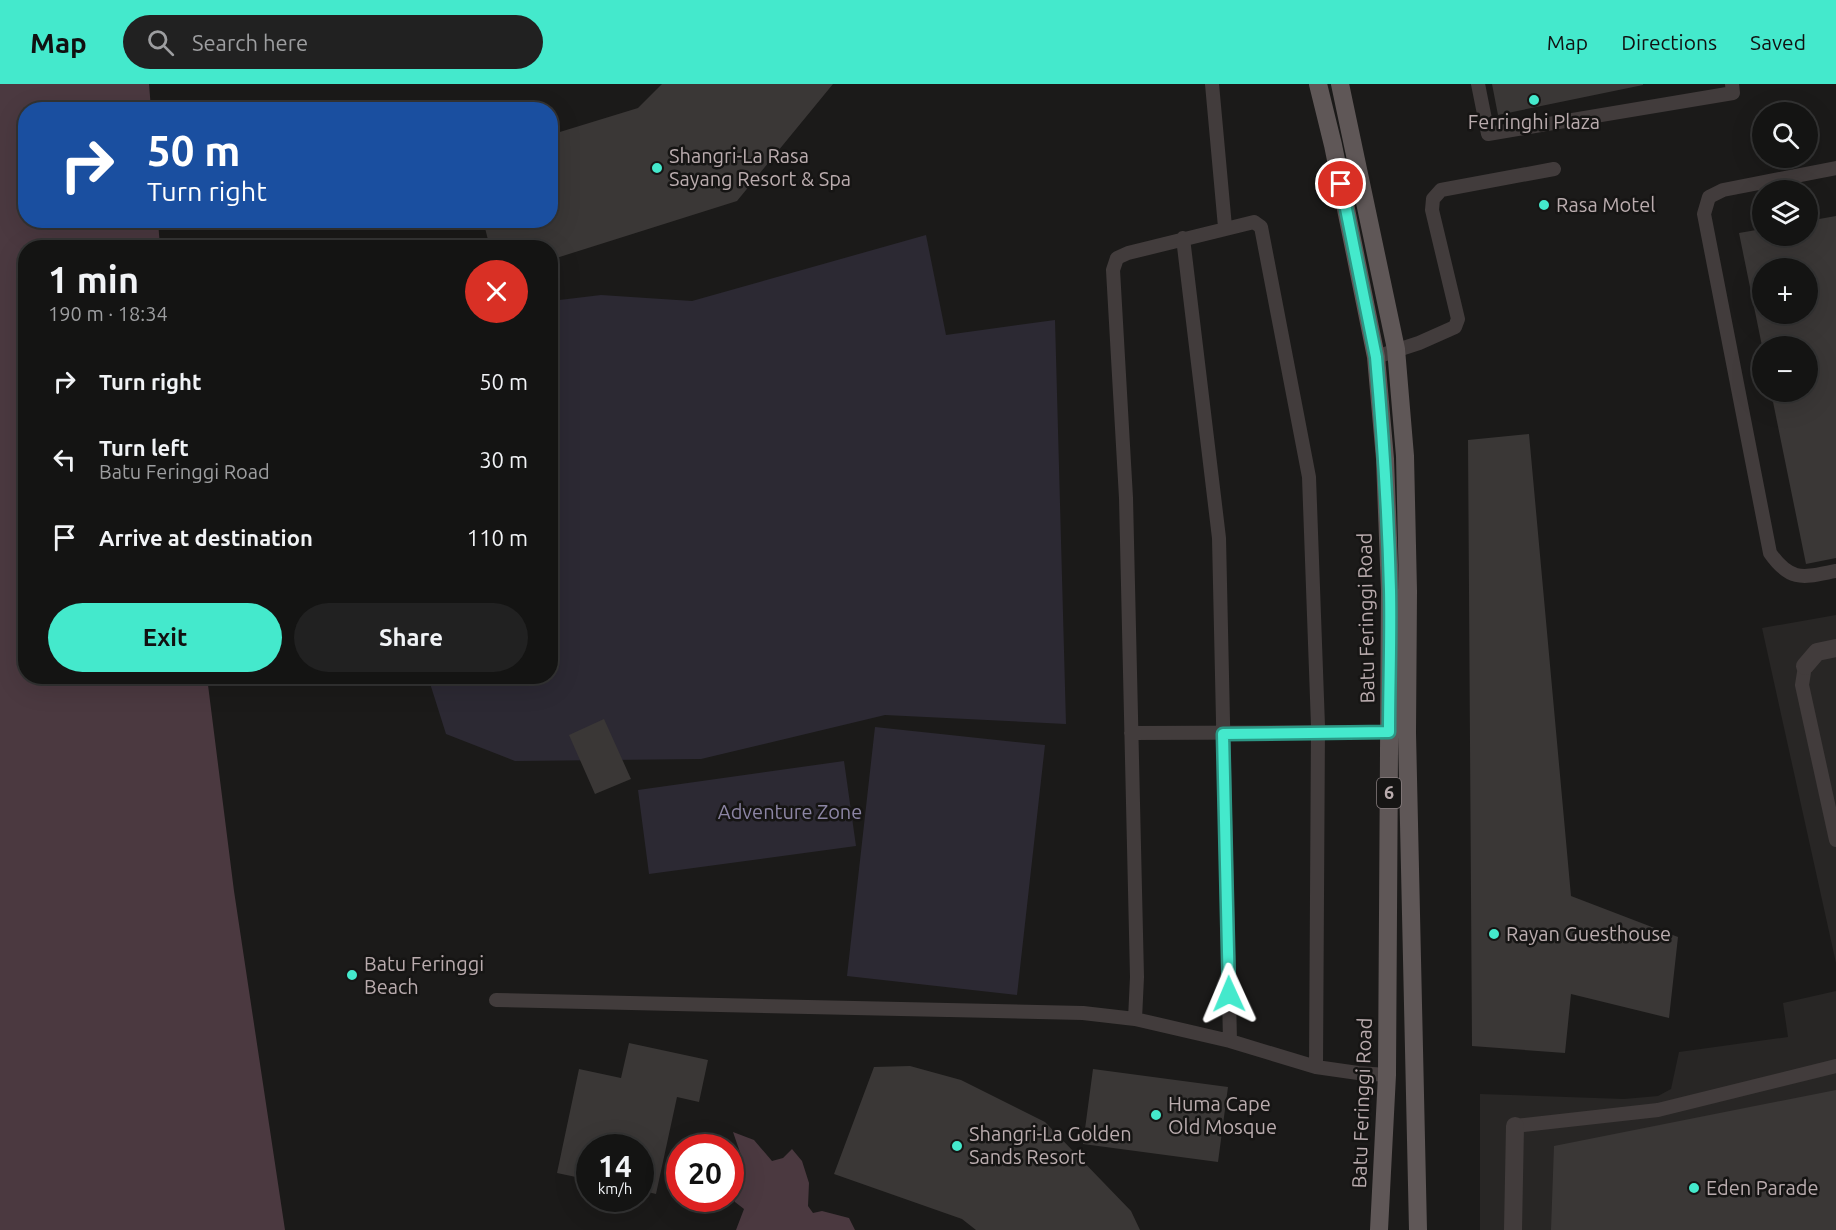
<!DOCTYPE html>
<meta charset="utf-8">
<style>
body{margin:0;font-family:Ubuntu,sans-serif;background:#212121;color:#f1f3f6;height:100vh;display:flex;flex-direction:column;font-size:22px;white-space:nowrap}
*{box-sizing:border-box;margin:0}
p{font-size:20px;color:#9d9ea0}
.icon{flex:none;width:33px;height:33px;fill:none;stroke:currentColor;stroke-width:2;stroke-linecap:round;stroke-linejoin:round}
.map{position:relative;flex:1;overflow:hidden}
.drawer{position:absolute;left:18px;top:156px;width:540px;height:444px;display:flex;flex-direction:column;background:#141413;border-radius:24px;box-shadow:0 6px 24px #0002,0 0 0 2px #333}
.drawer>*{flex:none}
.guide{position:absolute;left:18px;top:18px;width:540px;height:126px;border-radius:24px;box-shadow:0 6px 24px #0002,0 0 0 2px #333;background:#1a4fa0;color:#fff;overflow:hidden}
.buttons{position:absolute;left:1752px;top:18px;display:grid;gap:12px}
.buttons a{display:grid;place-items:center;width:66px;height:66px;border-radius:50%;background:#141413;box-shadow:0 6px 24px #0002,0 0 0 2px #333;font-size:30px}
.speed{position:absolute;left:576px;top:1050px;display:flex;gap:12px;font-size:30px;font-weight:700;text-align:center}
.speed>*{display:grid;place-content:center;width:78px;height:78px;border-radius:50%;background:#141413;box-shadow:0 6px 24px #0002,0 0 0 2px #333;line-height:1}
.speed small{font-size:15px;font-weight:400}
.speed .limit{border:9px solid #d22;background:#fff;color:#111}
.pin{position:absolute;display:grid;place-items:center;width:51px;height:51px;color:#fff;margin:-26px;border:3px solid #fff;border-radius:50%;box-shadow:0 2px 6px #0007}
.me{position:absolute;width:66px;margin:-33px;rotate:359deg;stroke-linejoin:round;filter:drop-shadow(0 0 4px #0008)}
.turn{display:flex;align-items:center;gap:21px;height:126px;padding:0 30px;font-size:27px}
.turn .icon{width:78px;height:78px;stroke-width:2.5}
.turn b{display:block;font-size:42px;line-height:51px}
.round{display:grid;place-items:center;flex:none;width:63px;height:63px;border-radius:32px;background:#212121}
.summary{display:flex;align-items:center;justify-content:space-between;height:102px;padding:0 30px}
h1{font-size:36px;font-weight:600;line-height:45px}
.cta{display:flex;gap:12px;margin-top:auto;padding:12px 30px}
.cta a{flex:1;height:69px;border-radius:36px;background:#44e9cc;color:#111;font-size:24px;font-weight:600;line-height:69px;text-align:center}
.cta a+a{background:#212121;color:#f1f3f6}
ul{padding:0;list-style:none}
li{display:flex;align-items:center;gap:18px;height:78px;padding:0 30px}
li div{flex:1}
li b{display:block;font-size:22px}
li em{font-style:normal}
header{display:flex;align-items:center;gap:36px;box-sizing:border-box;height:84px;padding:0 30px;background:#44e9cc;color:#111}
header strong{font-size:28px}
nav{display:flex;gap:33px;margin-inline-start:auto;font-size:21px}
.search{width:420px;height:54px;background:#212121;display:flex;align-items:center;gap:15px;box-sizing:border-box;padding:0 21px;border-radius:33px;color:#9d9ea0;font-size:22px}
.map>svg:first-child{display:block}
.built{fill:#282625}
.green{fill:#2c2933}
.water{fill:#4b3940}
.building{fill:#3a3736;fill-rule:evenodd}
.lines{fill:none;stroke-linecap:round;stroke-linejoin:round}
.lane{stroke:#423c3c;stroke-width:14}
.street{stroke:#423c3c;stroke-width:18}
.primary{stroke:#5f5757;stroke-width:18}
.route-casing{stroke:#2c9785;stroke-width:15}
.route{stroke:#44e9cc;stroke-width:10}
.poi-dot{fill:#44e9cc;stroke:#161514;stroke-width:2}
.labels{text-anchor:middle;stroke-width:5;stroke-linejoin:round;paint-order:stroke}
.shield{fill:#161514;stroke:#897f80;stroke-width:1.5}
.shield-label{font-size:18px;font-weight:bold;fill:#baacae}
.poi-label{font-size:20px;fill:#baacae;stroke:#161514;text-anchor:start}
.street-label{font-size:20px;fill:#baacae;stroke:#161514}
.park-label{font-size:20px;fill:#8c85a4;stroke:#161514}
</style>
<header>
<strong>Map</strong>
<div class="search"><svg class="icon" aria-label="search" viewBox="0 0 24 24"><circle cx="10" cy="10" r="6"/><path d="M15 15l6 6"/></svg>Search here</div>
<nav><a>Map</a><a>Directions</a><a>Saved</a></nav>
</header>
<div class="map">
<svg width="1836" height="1146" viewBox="0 0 1836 1146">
<rect width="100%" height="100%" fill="#1b1a19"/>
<path class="built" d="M 1836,531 L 1836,879 L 1762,544 Z
M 1836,907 L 1836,1146 L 1480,1146 L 1480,1010 L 1624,1015 L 1658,1012 L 1671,1005 L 1679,968 L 1788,953 L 1783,919 Z"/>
<path class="green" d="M 926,151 L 946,251 L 1055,236 L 1066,640 L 885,631 L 701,675 L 515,677 L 446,650 L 428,593 L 550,592 L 551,217 L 601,211 L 692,217 Z
M 875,643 L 1045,661 L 1017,911 L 847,892 Z
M 844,677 L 856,762 L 649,790 L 638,706 Z"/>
<path class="water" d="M 0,0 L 149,0 L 151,25 L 26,26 L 26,136 L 158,137 L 160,163 L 26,164 L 26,592 L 207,593 L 234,807 L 285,1146 L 0,1146 Z
M 733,1048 L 754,1056 L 772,1077 L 783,1074 L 792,1065 L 802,1077 L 809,1099 L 808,1122 L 813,1129 L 822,1127 L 849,1134 L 855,1146 L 736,1146 L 744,1125 L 735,1118 L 731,1106 L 742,1088 L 744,1080 Z"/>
<path class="building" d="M 662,0 L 833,0 L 737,117 L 550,176 L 550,164 L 490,164 L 483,136 L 550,136 L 550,51 L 638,24 Z
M 1492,0 L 1643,0 L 1643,1 L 1498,31 Z
M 1836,132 L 1836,474 L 1806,480 L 1771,308 L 1808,308 L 1808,262 L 1762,262 L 1739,149 L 1762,145 L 1762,152 L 1808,152 L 1808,137 ZM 1762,184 L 1808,184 L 1808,230 L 1762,230 Z
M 1529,350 L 1571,812 L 1678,853 L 1669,934 L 1571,910 L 1565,969 L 1472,962 L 1468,356 Z
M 604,635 L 631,695 L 595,710 L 569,651 Z
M 629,959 L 708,976 L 699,1018 L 677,1013 L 656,1110 L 640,1106 L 640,1064 L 590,1064 L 590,1096 L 557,1089 L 579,985 L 621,994 Z
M 910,982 L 961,996 L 1045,1038 L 1131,1127 L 1140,1146 L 976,1146 L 962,1135 L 834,1090 L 874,983 Z
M 1093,985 L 1228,1003 L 1218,1078 L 1083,1060 Z
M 1836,1006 L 1836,1146 L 1551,1146 L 1554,1062 Z"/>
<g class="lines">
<path class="lane" d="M 1212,0 L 1225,143
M 1478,0 L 1488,50 L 1733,9 L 1732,0
M 1836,84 L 1723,106 L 1709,113 L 1704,130 L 1770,469 C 1791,499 1804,493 1836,487
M 1183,154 L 1219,454 L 1230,957
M 1376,273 L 1419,259 L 1455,243 L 1458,235 L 1432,126 L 1433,115 L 1441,106 L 1554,85
M 1805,582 L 1802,601 L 1836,756
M 1131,649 L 1389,648
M 496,916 L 1083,929 L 1135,935 L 1230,957 L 1316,983 L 1358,989 L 1387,991
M 1135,935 L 1137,893 L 1126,414 L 1113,186 L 1117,174 L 1128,169 L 1254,138 L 1261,143 L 1309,393 L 1318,642 L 1316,983
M 1515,1042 L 1658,1026 L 1836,982"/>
<path class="street" d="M 1805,582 L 1817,568 L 1836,564
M 1513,1146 L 1515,1042"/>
<path class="primary" d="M 1318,0 L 1333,61 L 1376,273 L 1385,375 L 1390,507 L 1387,991 L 1379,1146
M 1340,0 L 1396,265 L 1405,372 L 1408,507 L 1407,649 L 1418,1146"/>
</g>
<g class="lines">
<g class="route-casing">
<path id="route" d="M 1229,910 L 1223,650 L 1389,648 C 1389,601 1391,553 1390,506 C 1388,428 1383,351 1376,273 L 1341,100"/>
</g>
<use href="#route" class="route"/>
</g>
<g class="poi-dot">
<circle cx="1534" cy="16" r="6"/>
<circle cx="657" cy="84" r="6"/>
<circle cx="1544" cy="121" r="6"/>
<circle cx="1494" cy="850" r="6"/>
<circle cx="352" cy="891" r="6"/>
<circle cx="1156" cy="1031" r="6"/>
<circle cx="957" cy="1062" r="6"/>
<circle cx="1694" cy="1104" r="6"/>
</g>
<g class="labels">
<rect class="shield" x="1377" y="694" width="24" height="30" rx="4.5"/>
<g class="shield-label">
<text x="1389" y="715">6</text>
</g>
<g class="poi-label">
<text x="1534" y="45" text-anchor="middle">Ferringhi Plaza</text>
<text x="669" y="79">Shangri-La Rasa<tspan x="669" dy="23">Sayang Resort &amp; Spa</tspan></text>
<text x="1556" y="128">Rasa Motel</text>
<text x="1506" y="857">Rayan Guesthouse</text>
<text x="364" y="887">Batu Feringgi<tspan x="364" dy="23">Beach</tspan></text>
<text x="1168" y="1027">Huma Cape<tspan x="1168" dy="23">Old Mosque</tspan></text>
<text x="969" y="1057">Shangri-La Golden<tspan x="969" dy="23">Sands Resort</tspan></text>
<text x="1706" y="1111">Eden Parade</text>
</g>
<g class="street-label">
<text transform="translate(1366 534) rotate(-91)" y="7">Batu Feringgi Road</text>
<text transform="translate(1362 1019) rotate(-88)" y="7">Batu Feringgi Road</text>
</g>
<g class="park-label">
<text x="790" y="735">Adventure Zone</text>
</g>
</g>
</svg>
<div class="buttons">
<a><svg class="icon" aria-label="search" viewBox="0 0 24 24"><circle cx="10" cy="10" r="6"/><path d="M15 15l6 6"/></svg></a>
<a><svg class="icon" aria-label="layers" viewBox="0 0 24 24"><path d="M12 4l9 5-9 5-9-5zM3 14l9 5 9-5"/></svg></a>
<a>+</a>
<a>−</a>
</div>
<div class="speed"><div>14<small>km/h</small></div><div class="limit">20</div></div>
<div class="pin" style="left:1341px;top:100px;background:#d93025"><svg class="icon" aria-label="arrive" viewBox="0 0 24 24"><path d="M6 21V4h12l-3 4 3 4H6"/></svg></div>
<svg class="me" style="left:1229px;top:910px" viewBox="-20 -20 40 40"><path d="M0-17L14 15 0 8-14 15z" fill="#44e9cc" stroke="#fff" stroke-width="4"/></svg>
<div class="guide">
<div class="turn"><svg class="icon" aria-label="right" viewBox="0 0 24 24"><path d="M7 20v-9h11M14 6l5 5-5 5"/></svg><div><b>50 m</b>Turn right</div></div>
</div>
<section class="drawer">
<div class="summary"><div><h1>1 min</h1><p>190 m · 18:34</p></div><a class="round" style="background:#d93025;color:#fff"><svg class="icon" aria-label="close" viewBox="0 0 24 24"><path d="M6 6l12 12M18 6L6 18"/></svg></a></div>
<ul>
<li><svg class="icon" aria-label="right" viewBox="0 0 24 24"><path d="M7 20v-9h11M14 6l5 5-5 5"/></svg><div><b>Turn right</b></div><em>50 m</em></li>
<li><svg class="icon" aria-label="left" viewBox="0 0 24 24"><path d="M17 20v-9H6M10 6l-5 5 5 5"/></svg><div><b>Turn left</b><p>Batu Feringgi Road</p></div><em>30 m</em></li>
<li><svg class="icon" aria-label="arrive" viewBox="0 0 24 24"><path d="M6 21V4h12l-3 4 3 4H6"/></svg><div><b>Arrive at destination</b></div><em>110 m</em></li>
</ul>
<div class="cta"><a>Exit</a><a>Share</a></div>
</section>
</div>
